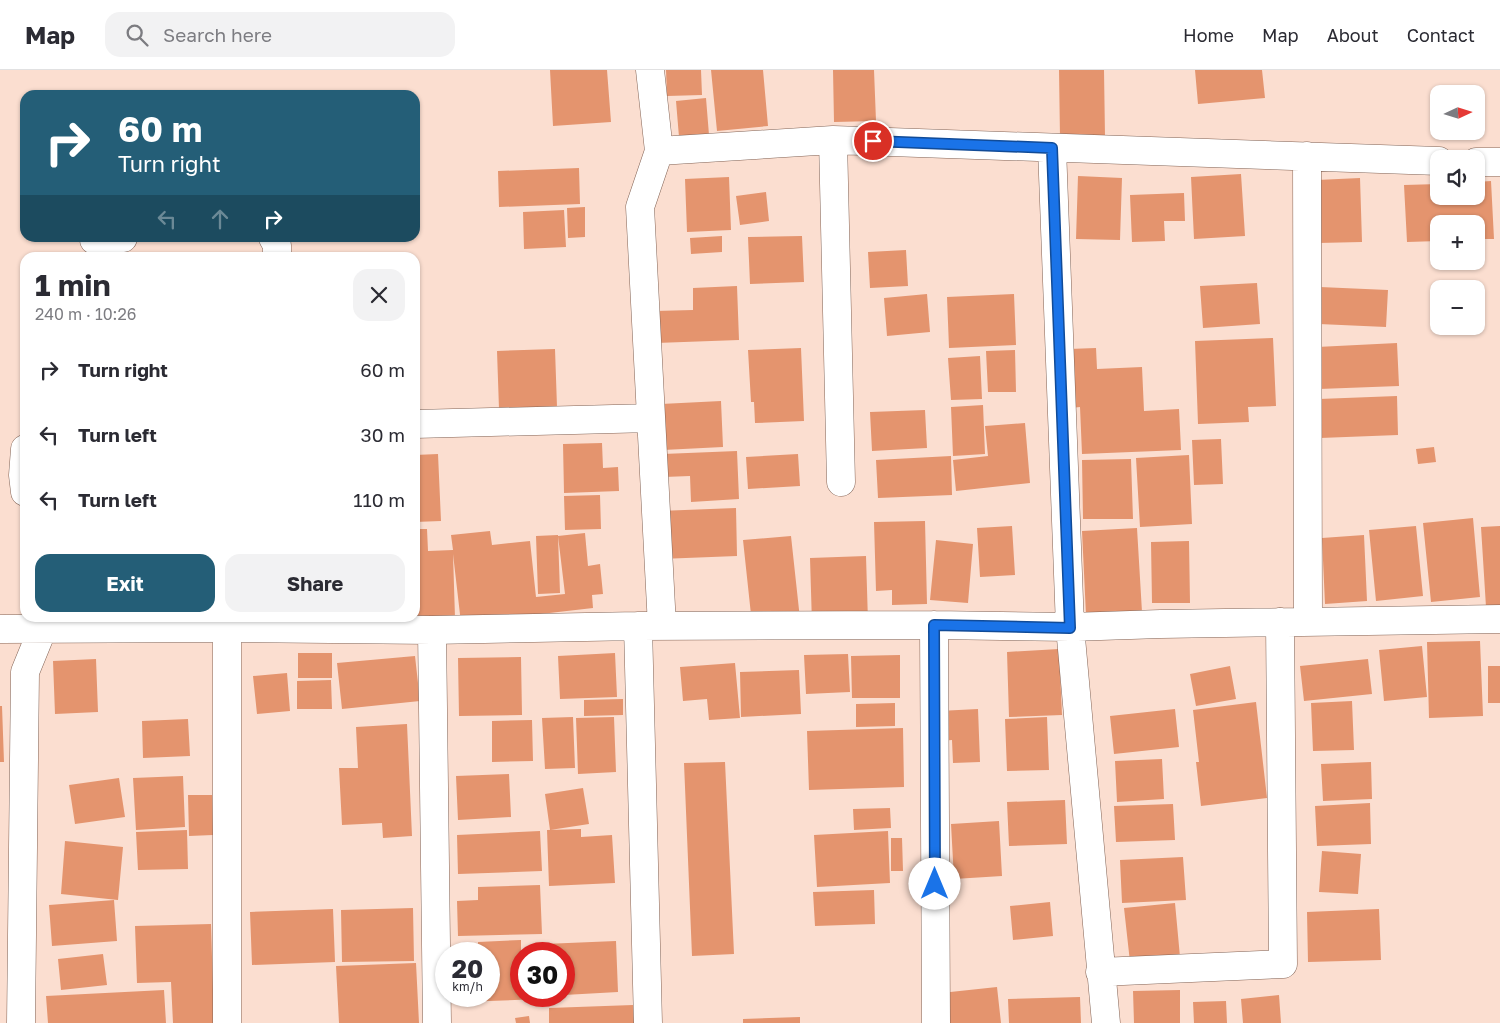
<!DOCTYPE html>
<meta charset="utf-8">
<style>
body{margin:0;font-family:"Golos Text",sans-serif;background:#f2f2f3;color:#2b2b33;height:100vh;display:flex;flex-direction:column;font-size:19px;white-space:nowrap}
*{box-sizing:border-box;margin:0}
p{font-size:16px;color:#7c7c81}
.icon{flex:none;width:28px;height:28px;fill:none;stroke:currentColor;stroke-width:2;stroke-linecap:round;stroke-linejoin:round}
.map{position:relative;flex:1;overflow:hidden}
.drawer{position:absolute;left:20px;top:182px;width:400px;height:370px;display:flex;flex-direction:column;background:#fff;border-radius:15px;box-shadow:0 1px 4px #0004}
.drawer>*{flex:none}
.banner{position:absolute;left:20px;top:20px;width:400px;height:152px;border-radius:15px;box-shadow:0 1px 4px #0004;background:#245e77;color:#fff;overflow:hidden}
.needle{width:32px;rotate:86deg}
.tools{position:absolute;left:1430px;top:15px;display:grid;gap:10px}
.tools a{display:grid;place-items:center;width:55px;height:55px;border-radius:10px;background:#fff;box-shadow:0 1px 4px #0004;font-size:25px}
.speed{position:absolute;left:435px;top:872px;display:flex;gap:10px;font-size:25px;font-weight:700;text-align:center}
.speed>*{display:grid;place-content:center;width:65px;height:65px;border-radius:50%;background:#fff;box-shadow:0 1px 4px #0004;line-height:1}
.speed small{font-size:12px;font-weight:400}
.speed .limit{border:8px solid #d22;background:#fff;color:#111}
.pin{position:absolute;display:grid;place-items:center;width:42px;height:42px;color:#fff;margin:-21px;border:2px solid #fff;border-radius:50%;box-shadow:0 1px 5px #0007}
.me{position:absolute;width:55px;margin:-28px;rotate:0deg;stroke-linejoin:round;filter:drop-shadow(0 0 4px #0008)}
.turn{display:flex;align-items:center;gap:18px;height:105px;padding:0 15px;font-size:22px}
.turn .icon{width:65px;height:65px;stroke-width:2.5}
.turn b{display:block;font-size:35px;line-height:42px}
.lanes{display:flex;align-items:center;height:48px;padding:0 15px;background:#0003;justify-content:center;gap:25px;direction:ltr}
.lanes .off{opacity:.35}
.round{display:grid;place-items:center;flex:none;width:52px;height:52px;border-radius:15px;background:#f2f2f3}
.head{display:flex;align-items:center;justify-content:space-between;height:85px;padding:0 15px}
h1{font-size:30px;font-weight:700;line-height:38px}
.cta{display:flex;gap:10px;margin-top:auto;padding:10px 15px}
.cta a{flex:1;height:58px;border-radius:15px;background:#245e77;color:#fff;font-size:20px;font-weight:700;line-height:58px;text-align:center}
.cta a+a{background:#f2f2f3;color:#2b2b33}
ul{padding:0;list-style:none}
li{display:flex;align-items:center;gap:15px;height:65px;padding:0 15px}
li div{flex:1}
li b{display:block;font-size:19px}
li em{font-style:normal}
header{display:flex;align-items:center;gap:30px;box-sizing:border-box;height:70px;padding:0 25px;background:#fff;border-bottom:1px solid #e1e1e2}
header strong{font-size:24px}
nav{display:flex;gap:28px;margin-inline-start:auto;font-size:18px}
.search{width:350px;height:45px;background:#f2f2f3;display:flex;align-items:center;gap:12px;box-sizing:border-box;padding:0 18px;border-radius:15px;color:#7c7c81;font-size:19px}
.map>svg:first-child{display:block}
.building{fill:#e4946e}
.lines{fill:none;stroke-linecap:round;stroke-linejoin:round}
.street-casing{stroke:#836456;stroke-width:29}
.street{stroke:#fff;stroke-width:28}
.route-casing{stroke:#114b97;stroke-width:12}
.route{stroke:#1a73e8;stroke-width:9}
</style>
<header>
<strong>Map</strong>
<div class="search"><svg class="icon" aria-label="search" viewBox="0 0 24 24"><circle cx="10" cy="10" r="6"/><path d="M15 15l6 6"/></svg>Search here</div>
<nav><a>Home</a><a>Map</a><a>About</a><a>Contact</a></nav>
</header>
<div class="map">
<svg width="1500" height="953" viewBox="0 0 1500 953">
<rect width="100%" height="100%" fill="#fbded0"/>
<path class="building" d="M 550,0 L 607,0 L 611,52 L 553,56 Z
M 666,0 L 701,0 L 702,25 L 667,26 Z
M 711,0 L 763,0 L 768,56 L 717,61 Z
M 833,0 L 874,0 L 876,51 L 834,52 Z
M 1059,0 L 1104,0 L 1105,67 L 1060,68 Z
M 1195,0 L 1262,0 L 1265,28 L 1198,34 Z
M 706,28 L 709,65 L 679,67 L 676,31 Z
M 579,98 L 580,134 L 499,137 L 498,101 Z
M 1241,104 L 1245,166 L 1194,169 L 1191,107 Z
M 1078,106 L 1122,108 L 1120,170 L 1076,169 Z
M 729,107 L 731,160 L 687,162 L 685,109 Z
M 1360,108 L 1362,172 L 1318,173 L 1317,110 Z
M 1491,111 L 1494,169 L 1476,169 L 1476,154 L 1439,154 L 1439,171 L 1407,172 L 1404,115 L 1439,114 L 1439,126 L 1476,126 L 1476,112 Z
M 766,122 L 769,151 L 740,155 L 736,126 Z
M 1184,123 L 1185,151 L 1164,151 L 1165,171 L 1132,172 L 1130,125 Z
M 585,137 L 585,167 L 568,168 L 567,138 Z
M 564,140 L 566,177 L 524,179 L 523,142 Z
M 722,166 L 722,182 L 691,184 L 690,168 Z
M 802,166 L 804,212 L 750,214 L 748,167 Z
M 906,180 L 908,216 L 870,218 L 868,182 Z
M 211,183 L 211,188 L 184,188 L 183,184 Z
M 1257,213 L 1260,254 L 1203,258 L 1200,216 Z
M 737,216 L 739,270 L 656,273 L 655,241 L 693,240 L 693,218 Z
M 1320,217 L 1388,220 L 1386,257 L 1319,254 Z
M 927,224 L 930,262 L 887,266 L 884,228 Z
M 1014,224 L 1016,275 L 949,278 L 947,227 Z
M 1273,268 L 1276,336 L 1248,337 L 1249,352 L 1198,354 L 1195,271 Z
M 1397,273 L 1399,316 L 1319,319 L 1317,277 Z
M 801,278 L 804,351 L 755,353 L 754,332 L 751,332 L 748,280 Z
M 1096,278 L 1097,299 L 1142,297 L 1144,341 L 1179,339 L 1181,380 L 1082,384 L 1080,337 L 1071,338 L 1069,279 Z
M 555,279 L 557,337 L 499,339 L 497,281 Z
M 1015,280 L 1016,322 L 988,322 L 986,281 Z
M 980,286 L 982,329 L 951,330 L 948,288 Z
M 1397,326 L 1398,365 L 1320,368 L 1319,329 Z
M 721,331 L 723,377 L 663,380 L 661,334 Z
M 983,335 L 985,384 L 953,386 L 951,337 Z
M 925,340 L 927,378 L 872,381 L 870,342 Z
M 1025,353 L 1030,413 L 956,421 L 953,390 L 988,386 L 985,356 Z
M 1221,369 L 1223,414 L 1194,415 L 1192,370 Z
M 602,373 L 603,398 L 618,397 L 619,421 L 564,423 L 563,374 Z
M 1434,377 L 1436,392 L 1418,394 L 1416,379 Z
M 737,381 L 739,429 L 691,432 L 690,406 L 664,407 L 663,384 Z
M 438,384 L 441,451 L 415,452 L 415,385 Z
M 798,384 L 800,416 L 748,419 L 746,387 Z
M 1189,385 L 1192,454 L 1140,457 L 1136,388 Z
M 951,386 L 952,425 L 878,428 L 876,390 Z
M 1131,389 L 1133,449 L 1083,449 L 1082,390 Z
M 600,425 L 601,459 L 565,460 L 564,426 Z
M 736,438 L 737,486 L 660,489 L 659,441 Z
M 1473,448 L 1480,527 L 1431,532 L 1423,453 Z
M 925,451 L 927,534 L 892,535 L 892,520 L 876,521 L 874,452 Z
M 1012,456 L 1015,505 L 980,507 L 977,458 Z
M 1416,456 L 1423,526 L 1376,531 L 1369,460 Z
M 1500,456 L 1500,536 L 1486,537 L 1481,457 Z
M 1137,458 L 1142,542 L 1086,545 L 1082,461 Z
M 415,459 L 427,459 L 428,481 L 453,480 L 451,465 L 490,461 L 492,475 L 530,471 L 536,527 L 565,524 L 558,466 L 585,463 L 588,496 L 600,494 L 603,524 L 592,525 L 593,538 L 461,553 L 453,484 L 455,548 L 415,548 Z
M 558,465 L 560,523 L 538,524 L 536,466 Z
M 1364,465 L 1367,531 L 1325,534 L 1322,468 Z
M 791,466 L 800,549 L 752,554 L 743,470 Z
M 936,470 L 973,474 L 968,533 L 930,530 Z
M 1189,471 L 1190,533 L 1152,533 L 1151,472 Z
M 866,486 L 868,552 L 812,554 L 810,488 Z
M 1480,571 L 1483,646 L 1429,648 L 1427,572 Z
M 1422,576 L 1427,627 L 1384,631 L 1379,580 Z
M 1059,579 L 1062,645 L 1009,647 L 1007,582 Z
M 298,583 L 332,583 L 332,608 L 298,608 Z
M 615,583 L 617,627 L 560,629 L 558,586 Z
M 848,584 L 850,622 L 806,624 L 804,585 Z
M 900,585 L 900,628 L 852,628 L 851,586 Z
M 415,586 L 420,631 L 342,639 L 337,593 Z
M 521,587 L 522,645 L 459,646 L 458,588 Z
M 96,589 L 98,642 L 55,644 L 53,591 Z
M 1368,589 L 1372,624 L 1304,631 L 1300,596 Z
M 735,593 L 740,648 L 709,650 L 707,629 L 683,631 L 680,597 Z
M 1230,596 L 1236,629 L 1196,636 L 1190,604 Z
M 1488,596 L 1500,596 L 1500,633 L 1488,633 Z
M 799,600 L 801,644 L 741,647 L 740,602 Z
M 287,603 L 290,641 L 257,644 L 253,606 Z
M 331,610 L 332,639 L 297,639 L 297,611 Z
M 623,629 L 623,645 L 584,646 L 584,630 Z
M 1352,631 L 1354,680 L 1313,681 L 1311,633 Z
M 1256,632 L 1267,728 L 1201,736 L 1196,692 L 1199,692 L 1193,640 Z
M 895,633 L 895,656 L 856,657 L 856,634 Z
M 0,636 L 2,636 L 4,692 L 0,692 Z
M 978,639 L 980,692 L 953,693 L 952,670 L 940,671 L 939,641 Z
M 1175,639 L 1179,677 L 1114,684 L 1110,646 Z
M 573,647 L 575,698 L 545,699 L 542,648 Z
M 614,647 L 616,702 L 578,704 L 576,648 Z
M 1047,647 L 1049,700 L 1007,701 L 1005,649 Z
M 188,649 L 190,686 L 143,688 L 142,651 Z
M 532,650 L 533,691 L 492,692 L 492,651 Z
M 407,654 L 412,766 L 383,768 L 382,753 L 342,755 L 339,698 L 358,698 L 356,657 Z
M 903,658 L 904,717 L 809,720 L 807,661 Z
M 1162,689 L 1164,729 L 1117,732 L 1115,691 Z
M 725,692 L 734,884 L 692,886 L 684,693 Z
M 1371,692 L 1372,729 L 1323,731 L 1321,694 Z
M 509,704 L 511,747 L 458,750 L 456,706 Z
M 183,706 L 185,757 L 136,760 L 133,708 Z
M 119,708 L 125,747 L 75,754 L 69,715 Z
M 583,718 L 589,754 L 550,760 L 545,724 Z
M 188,725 L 212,725 L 213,765 L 189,766 Z
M 1065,730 L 1067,774 L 1009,776 L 1007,732 Z
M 1370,733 L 1371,774 L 1317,776 L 1315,736 Z
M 1173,734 L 1175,770 L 1116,772 L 1114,736 Z
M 890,738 L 891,758 L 854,760 L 853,739 Z
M 999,751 L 1002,806 L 954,809 L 951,754 Z
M 581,759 L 581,767 L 612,765 L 615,813 L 549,816 L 547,760 Z
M 187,760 L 188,799 L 138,800 L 136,762 Z
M 540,761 L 542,801 L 458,804 L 457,765 Z
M 888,761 L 890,813 L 817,817 L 814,765 Z
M 891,768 L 902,768 L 903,801 L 891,801 Z
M 65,771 L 123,777 L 118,830 L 61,824 Z
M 1322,781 L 1361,784 L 1358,824 L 1319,822 Z
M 1183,787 L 1186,830 L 1122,833 L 1120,790 Z
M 540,815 L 542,864 L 458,866 L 457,831 L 478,830 L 478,817 Z
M 874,820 L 875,854 L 815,856 L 813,822 Z
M 114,830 L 117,871 L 52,876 L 49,835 Z
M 1050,832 L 1053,866 L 1013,870 L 1010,836 Z
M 1175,833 L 1180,887 L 1130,892 L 1124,838 Z
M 413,838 L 414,891 L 342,892 L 341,840 Z
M 333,839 L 335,892 L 252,895 L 250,842 Z
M 1379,839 L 1381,890 L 1308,892 L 1307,842 Z
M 211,854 L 214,953 L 173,953 L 171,912 L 137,913 L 135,856 Z
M 521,870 L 521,926 L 541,926 L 541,929 L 460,932 L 460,926 L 489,926 L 489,884 L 478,884 L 478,872 Z
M 616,871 L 618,922 L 564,925 L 564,884 L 544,884 L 544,874 Z
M 103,884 L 107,915 L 61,920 L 58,889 Z
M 416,893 L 419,953 L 339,953 L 336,896 Z
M 997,917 L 1001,953 L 944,953 L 941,923 Z
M 164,920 L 166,953 L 48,953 L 46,926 Z
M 1180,920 L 1180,953 L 1134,953 L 1133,921 Z
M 1279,925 L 1281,953 L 1243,953 L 1241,929 Z
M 1080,927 L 1081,953 L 1009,953 L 1008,929 Z
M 1226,931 L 1227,953 L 1194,953 L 1193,932 Z
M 633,935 L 634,953 L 549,953 L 549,938 Z
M 529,946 L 530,953 L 516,953 L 515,948 Z
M 800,947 L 800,953 L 743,953 L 743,949 Z"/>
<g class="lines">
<g class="street-casing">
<path id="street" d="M 650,0 L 659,81
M 833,70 L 841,412
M 1052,78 L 1070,557 L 1106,953
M 1307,86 L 1308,552
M 1476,92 L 1500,92
M 273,168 L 277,175 L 277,188
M 94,170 L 123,168
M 415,354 L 651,348
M 25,379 L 23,405 L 25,422
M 934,555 L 936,953
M 638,556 L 648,953
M 662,556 L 640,137 L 659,81 L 833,70 L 1439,91
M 227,558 L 227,953
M 0,559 L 227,558 L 432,560 L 638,556 L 934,555 L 1070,557 L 1161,554 L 1500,549
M 432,560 L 437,953
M 1100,902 L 1283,894 L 1280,552
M 21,953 L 25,602 L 43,558 L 42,548"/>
</g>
<use href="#street" class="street"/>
</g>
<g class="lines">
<g class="route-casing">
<path id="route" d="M 873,71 L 1052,78 L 1070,558 L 934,555 L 935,814"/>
</g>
<use href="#route" class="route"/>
</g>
</svg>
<div class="tools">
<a><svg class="needle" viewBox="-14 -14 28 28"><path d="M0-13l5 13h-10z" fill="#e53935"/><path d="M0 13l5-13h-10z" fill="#7c7c81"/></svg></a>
<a><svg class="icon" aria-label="sound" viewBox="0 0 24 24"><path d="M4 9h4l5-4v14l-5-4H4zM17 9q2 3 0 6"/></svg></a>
<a>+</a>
<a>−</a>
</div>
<div class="speed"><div>20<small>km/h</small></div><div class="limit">30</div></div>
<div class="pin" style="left:873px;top:71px;background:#d93025"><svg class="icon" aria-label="arrive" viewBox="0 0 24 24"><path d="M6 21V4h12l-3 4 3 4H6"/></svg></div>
<svg class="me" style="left:935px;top:814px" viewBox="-20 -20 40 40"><circle r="19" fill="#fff"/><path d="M0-13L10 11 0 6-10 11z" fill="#1a73e8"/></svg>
<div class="banner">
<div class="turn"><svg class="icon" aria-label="right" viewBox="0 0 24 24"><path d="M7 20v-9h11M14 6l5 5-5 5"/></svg><div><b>60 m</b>Turn right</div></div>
<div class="lanes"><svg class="icon off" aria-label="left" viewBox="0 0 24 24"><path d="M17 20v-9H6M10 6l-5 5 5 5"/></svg><svg class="icon off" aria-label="ahead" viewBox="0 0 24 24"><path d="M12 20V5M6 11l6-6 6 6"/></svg><svg class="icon" aria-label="right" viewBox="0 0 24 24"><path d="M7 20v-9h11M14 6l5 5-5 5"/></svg></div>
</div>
<section class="drawer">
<div class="head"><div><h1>1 min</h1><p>240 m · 10:26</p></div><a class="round"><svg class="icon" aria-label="close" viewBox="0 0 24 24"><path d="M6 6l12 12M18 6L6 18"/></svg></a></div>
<ul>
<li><svg class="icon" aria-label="right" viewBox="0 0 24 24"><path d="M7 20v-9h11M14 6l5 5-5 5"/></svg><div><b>Turn right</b></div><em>60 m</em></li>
<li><svg class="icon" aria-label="left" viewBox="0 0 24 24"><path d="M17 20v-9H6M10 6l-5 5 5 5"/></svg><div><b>Turn left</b></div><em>30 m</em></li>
<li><svg class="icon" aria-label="left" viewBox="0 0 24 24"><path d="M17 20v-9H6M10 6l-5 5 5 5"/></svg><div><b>Turn left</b></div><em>110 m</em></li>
</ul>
<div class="cta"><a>Exit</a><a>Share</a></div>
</section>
</div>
